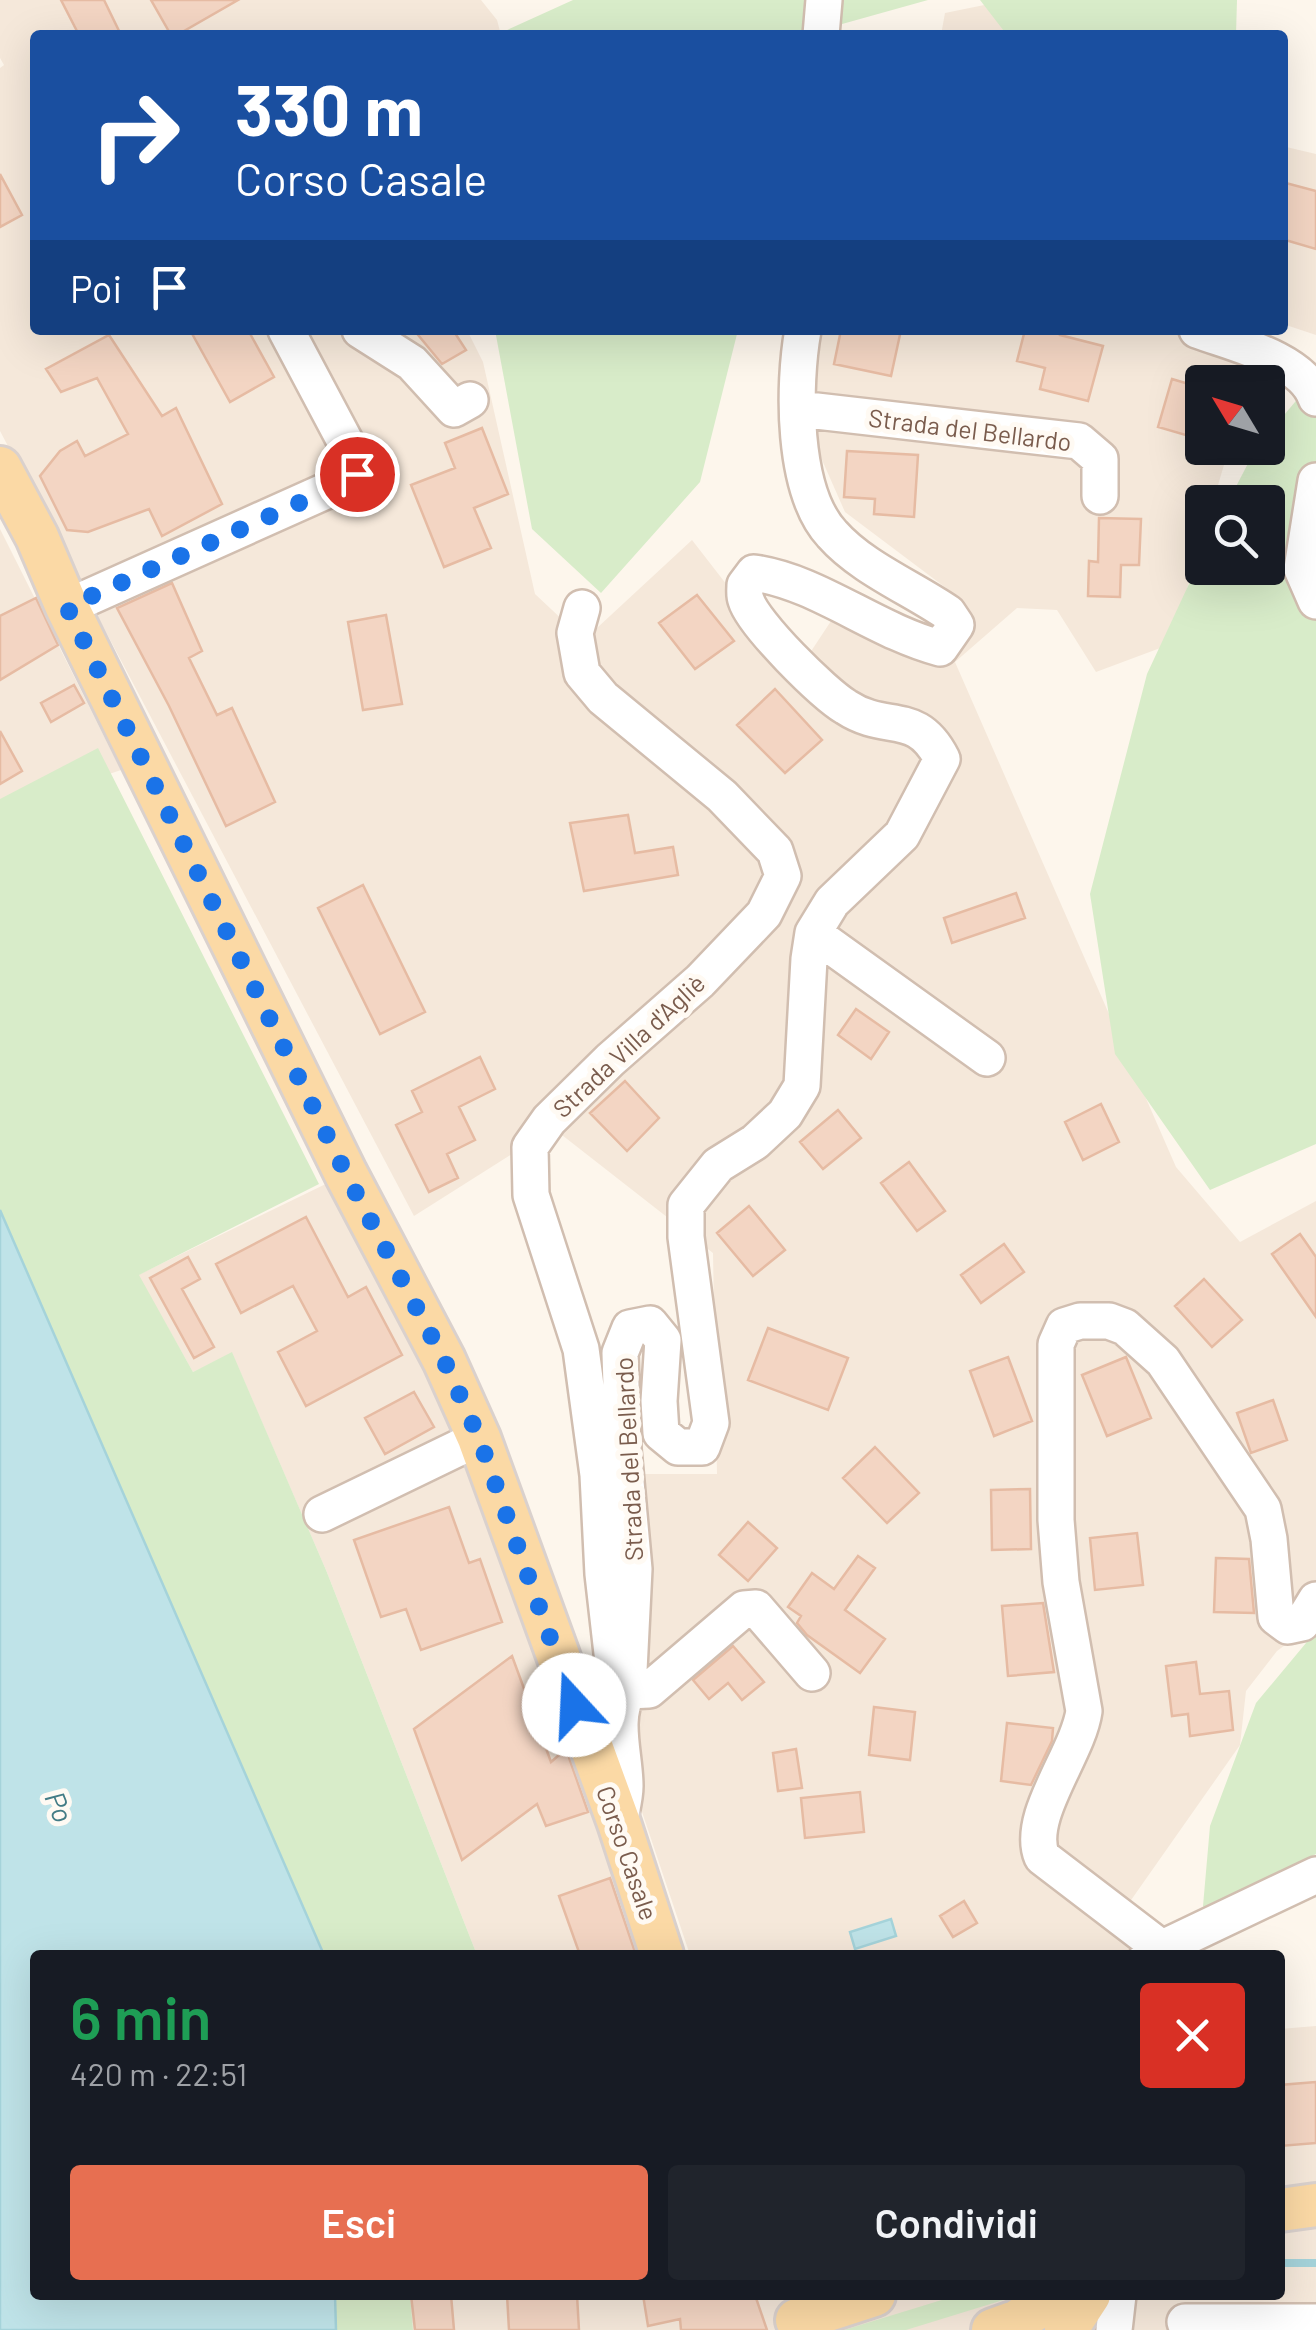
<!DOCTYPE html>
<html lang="it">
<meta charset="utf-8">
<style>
body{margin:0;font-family:Barlow,sans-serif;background:#20242c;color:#f1f3f6;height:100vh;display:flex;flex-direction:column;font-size:38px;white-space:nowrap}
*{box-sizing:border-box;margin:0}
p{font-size:32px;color:#9ea1a6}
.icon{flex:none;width:55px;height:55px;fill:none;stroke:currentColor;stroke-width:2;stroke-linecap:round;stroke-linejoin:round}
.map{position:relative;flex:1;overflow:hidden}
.details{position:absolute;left:30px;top:1950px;width:1255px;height:350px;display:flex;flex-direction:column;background:#171b24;border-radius:10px;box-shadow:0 10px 40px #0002}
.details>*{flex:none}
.banner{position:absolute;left:30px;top:30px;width:1258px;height:305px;border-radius:10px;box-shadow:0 10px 40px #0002;background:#1a4fa0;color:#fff;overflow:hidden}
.needle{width:65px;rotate:308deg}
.tools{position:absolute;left:1185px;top:365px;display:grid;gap:20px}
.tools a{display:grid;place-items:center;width:100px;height:100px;border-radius:10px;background:#171b24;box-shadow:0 10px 40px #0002;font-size:50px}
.pin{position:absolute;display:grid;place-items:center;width:85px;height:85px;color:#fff;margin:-42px;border:5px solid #fff;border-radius:50%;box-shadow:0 2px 10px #0007}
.me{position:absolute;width:110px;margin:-55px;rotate:340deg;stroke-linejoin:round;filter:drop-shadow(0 0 8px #0008)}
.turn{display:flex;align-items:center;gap:35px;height:210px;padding:0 40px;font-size:45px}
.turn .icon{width:130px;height:130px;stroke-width:2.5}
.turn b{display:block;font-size:70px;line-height:85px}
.then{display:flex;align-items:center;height:95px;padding:0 40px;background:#0003;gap:20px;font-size:38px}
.round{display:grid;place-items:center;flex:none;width:105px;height:105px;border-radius:10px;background:#20242c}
.headline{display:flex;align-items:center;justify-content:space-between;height:170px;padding:0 40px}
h1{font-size:60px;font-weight:600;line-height:75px;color:#1e9e55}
.button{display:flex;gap:20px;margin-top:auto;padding:20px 40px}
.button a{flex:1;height:115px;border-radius:10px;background:#e76f51;color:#fff;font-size:40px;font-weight:600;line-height:115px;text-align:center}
.button a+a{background:#20242c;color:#f1f3f6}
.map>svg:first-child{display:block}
.residential{fill:#f5e8da}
.green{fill:#d8ecc9}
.water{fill:#bfe3e8;stroke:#a5d3da;stroke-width:2.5}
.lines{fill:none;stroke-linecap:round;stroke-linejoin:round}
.stream{stroke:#a5d3da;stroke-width:8}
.building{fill:#f3d5c3;stroke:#e6bba3;stroke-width:2.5}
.minor-casing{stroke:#d1beb0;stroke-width:40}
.major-casing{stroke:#dad1cd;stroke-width:48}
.minor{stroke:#fff;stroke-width:35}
.major{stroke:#fbd9a5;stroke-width:42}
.route{stroke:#1a73e8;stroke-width:18;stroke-dasharray:0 32.4}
.labels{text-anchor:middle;stroke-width:10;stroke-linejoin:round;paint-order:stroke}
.street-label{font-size:25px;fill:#7a5c4d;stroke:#fffaf3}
.water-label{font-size:28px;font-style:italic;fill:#437c86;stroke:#fffaf3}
</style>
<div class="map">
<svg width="1316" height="2330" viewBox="0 0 1316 2330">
<rect width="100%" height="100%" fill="#fdf6ec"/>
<path class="residential" d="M 0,0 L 481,0 L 497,20 L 501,35 L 35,35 L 35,330 L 467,330 L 483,362 L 535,594 L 584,640 L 692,540 L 796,674 L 837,612 L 888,633 L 950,626 L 950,591 L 845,512 L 811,435 L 816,330 L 1263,330 L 1247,382 L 1202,382 L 1202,448 L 1229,448 L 1213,502 L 1202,502 L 1202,537 L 1171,644 L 1096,672 L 1057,610 L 1017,608 L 955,662 L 1176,1167 L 1240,1242 L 1316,1201 L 1316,1622 L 1277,1651 L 1246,1691 L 1240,1745 L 1129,1903 L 1183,1939 L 1156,1955 L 690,1955 L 638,1800 L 644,1474 L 717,1474 L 713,1253 L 553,1128 L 414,1216 L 0,431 L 0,68 L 4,65 L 0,58 Z
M 999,2 L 1016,35 L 941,35 L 945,13 Z
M 1282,146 L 1316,154 L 1316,335 L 1283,324 Z
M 0,529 L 121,770 L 0,811 Z
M 334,1180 L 453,1429 L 658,1955 L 477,1955 L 326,1570 L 232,1353 L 193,1372 L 138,1275 Z
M 1316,2026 L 1316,2330 L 413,2330 L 409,2295 L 1280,2295 L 1280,2029 Z"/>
<path class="green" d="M 573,0 L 928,0 L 835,26 L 832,35 L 496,35 Z
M 980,0 L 1237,0 L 1236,35 L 1007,35 Z
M 495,330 L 738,330 L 700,482 L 601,593 L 532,529 Z
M 1316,377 L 1316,1144 L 1210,1190 L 1115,1054 L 1090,894 L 1147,674 L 1202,556 L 1202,568 L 1268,568 L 1268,502 L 1228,502 L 1256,448 L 1268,448 L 1268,434 Z
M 98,748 L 319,1184 L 139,1275 L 193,1372 L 232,1352 L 326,1570 L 477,1955 L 324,1955 L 0,1210 L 0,799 Z
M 1316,1631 L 1316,1854 L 1209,1913 L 1203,1906 L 1210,1826 L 1256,1703 Z
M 335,2295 L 410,2295 L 413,2330 L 336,2330 Z
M 958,2295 L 1020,2295 L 906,2330 L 844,2330 Z"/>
<path class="water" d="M 0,1210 L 324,1955 L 35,1955 L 35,2295 L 335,2295 L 336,2330 L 0,2330 Z
M 891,1919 L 896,1936 L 855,1949 L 850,1932 Z"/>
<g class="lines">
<path class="stream" d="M 1280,2263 L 1316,2263"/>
</g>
<path class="building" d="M 61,0 L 104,0 L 121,35 L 79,35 Z
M 151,0 L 238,0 L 177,35 L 171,35 Z
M 0,174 L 22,215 L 0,227 Z
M 1282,182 L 1316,191 L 1316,249 L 1282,239 Z
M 190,330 L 248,330 L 274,377 L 230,402 Z
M 414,330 L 453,330 L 466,350 L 442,364 Z
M 841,330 L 901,330 L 891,376 L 834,364 Z
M 1025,330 L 1061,330 L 1060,335 L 1103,346 L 1088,401 L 1040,389 L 1045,368 L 1017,361 Z
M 109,335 L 162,416 L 176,408 L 222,504 L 162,536 L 149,509 L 88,532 L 67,530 L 40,476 L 60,451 L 77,441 L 85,456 L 128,434 L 97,378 L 61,392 L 46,369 Z
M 1172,379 L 1202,388 L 1202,422 L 1193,419 L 1189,436 L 1158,427 Z
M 482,428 L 508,494 L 474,508 L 491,548 L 444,567 L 411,485 L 455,468 L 445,443 Z
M 847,451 L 918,455 L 914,517 L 874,514 L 875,499 L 844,497 Z
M 1099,518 L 1141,519 L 1139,565 L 1121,565 L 1120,597 L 1088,596 L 1089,561 L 1098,562 Z
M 172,583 L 202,651 L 189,658 L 217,715 L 232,708 L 275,802 L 226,826 L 169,706 L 117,608 Z
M 697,595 L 734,641 L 695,669 L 659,623 Z
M 36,598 L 58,645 L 0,680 L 0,616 Z
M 386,615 L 402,704 L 363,710 L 348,622 Z
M 74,685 L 84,703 L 51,722 L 41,703 Z
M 775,689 L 822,740 L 785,773 L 737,725 Z
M 0,731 L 22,771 L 0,784 Z
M 628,815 L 635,853 L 673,847 L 678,875 L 584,891 L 570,823 Z
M 363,885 L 425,1012 L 380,1034 L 318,908 Z
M 1016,893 L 1025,918 L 952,943 L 944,918 Z
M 856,1009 L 889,1032 L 871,1059 L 838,1035 Z
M 480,1057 L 495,1089 L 459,1107 L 475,1140 L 447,1154 L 458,1178 L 429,1192 L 396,1125 L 422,1112 L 412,1091 Z
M 625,1081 L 659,1118 L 627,1151 L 590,1113 Z
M 1101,1104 L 1119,1142 L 1083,1160 L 1065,1122 Z
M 838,1110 L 861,1138 L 823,1169 L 800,1142 Z
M 909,1162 L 945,1211 L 917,1231 L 881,1183 Z
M 749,1206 L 785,1250 L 753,1276 L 717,1233 Z
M 306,1217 L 348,1297 L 366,1287 L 402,1355 L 306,1406 L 278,1352 L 317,1331 L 293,1286 L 241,1313 L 216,1264 Z
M 1300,1234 L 1316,1257 L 1316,1317 L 1272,1254 Z
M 1004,1244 L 1024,1272 L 981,1303 L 961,1275 Z
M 188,1257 L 200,1279 L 182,1289 L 214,1347 L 194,1358 L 150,1278 Z
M 1204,1279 L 1242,1320 L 1212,1347 L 1175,1306 Z
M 768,1328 L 848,1358 L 828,1410 L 748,1380 Z
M 1008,1357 L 1032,1421 L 994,1436 L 970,1371 Z
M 1126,1357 L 1151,1418 L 1107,1436 L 1082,1375 Z
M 414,1392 L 434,1427 L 385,1454 L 365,1418 Z
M 1273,1400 L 1287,1440 L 1251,1453 L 1237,1413 Z
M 875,1447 L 919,1493 L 887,1523 L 843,1478 Z
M 1030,1489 L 1031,1549 L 992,1550 L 991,1490 Z
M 449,1507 L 469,1563 L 480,1559 L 502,1622 L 421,1650 L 406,1609 L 381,1617 L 354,1540 Z
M 748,1522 L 777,1548 L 748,1581 L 719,1555 Z
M 1137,1533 L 1143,1585 L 1095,1590 L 1090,1538 Z
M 858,1556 L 875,1568 L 845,1610 L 885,1639 L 860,1673 L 807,1635 L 797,1623 L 801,1616 L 788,1607 L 812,1573 L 834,1589 Z
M 1216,1558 L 1249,1559 L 1254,1613 L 1214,1612 Z
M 1043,1603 L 1054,1672 L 1008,1676 L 1002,1606 Z
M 733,1646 L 764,1682 L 742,1700 L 728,1683 L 709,1699 L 693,1680 Z
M 512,1656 L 551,1762 L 566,1749 L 588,1812 L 546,1826 L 537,1804 L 462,1860 L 414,1729 Z
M 1196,1662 L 1200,1694 L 1229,1691 L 1233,1730 L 1190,1736 L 1188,1714 L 1172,1716 L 1166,1666 Z
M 874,1707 L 915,1712 L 910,1760 L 869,1755 Z
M 1007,1723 L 1053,1728 L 1052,1741 L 1031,1785 L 1001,1781 Z
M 796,1749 L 802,1788 L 778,1791 L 773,1753 Z
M 860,1792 L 864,1832 L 805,1838 L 801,1798 Z
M 610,1878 L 636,1955 L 580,1955 L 559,1896 Z
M 964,1901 L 977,1923 L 953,1937 L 940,1916 Z
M 1316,2082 L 1316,2143 L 1280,2146 L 1280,2085 Z
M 411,2295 L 451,2295 L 454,2330 L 415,2330 Z
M 507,2295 L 577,2295 L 579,2330 L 509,2330 Z
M 643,2295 L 755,2295 L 767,2330 L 681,2330 L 680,2319 L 648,2326 Z"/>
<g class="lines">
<g class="minor-casing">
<path id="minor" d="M 821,35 L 824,0
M 360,330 L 412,363 L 454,409 L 470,400
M 1197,330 C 1232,343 1303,359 1316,398
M 799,409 L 1079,441 L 1100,459 L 1100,496
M 1316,481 L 1302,569 L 1316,601
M 67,607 L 328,490 L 357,474 L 355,460 L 286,330
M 582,608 L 575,633 L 582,673 L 603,698 L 722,796 L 775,851 L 783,876 L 764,914 L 700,981 L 610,1060 L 549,1120 L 530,1147 L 531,1195 L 581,1349 L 598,1475 L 603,1574 L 613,1662
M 813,933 L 987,1058
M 322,1514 L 479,1438
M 628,1691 L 649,1690 L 744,1609 L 756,1608 L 812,1673
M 620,1818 C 622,1808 625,1797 625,1786 C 625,1755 612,1720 628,1691 L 634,1569 L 623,1449 L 620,1353 L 630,1328 L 650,1324 L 663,1340 L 659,1401 L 661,1433 L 678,1447 L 702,1447 L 711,1423 L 686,1237 L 686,1205 L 718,1165 L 755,1142 L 785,1114 L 802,1086 L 809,959 L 813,933 L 832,902 L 902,835 L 942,759 C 916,708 887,734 846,707 C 823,693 753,624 746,600 C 744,595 745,590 745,585 L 754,573 C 818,582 875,631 940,648 L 956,625 L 948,613 C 910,587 862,568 832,534 C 792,491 793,385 803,330
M 1161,1948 L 1042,1857 C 1025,1817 1078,1754 1084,1711 L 1061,1582 L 1056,1520 L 1056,1344 L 1064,1326 L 1080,1321 L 1109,1321 L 1125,1327 L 1163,1361 L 1263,1509 L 1269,1539 L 1276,1617 L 1288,1626 L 1302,1623 L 1316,1600
M 1148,1955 L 1316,1875
M 1185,2322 L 1316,2322
M 1114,2330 L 1118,2295"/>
</g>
<g class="major-casing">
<path id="major" d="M 0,468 L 37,537 L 67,607 L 346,1174 L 444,1360 L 479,1438 L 619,1823 L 662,1955
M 1280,2210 L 1316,2205
M 797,2320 L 874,2295
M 993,2330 L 1018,2321 L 1055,2295
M 1066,2330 L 1089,2295"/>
</g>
<use href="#minor" class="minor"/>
<use href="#major" class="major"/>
</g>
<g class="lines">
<path class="route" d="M 357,474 L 328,490 L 67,607 L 346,1174 L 444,1360 L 479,1438 L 574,1705"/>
</g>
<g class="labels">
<g class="street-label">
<text transform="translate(970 430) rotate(7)" y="9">Strada del Bellardo</text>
<text transform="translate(629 1046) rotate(-43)" y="9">Strada Villa d'Agliè</text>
<text transform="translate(629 1459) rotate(-93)" y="9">Strada del Bellardo</text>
<text transform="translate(627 1853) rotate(71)" y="9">Corso Casale</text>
</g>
<g class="water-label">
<text transform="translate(59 1807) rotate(68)" y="10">Po</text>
</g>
</g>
</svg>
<div class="tools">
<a><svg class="needle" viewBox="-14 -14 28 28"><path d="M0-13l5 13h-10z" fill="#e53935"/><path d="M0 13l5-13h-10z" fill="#9ea1a6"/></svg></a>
<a><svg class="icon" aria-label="search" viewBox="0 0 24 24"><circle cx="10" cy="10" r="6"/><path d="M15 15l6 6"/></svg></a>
</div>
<div class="pin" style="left:357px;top:474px;background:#d93025"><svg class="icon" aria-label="arrive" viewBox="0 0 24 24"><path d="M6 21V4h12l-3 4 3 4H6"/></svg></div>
<svg class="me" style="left:574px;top:1705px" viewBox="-20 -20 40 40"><circle r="19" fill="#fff"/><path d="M0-13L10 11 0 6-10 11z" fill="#1a73e8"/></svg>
<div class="banner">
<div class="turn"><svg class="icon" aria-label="right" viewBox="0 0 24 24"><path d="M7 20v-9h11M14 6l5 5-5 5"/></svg><div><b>330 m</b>Corso Casale</div></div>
<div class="then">Poi<svg class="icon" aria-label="arrive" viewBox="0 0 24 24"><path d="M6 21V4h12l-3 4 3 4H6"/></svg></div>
</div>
<section class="details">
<div class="headline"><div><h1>6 min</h1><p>420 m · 22:51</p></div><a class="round" style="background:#d93025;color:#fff"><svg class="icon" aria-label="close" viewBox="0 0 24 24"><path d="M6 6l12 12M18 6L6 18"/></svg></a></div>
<div class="button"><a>Esci</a><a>Condividi</a></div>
</section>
</div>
